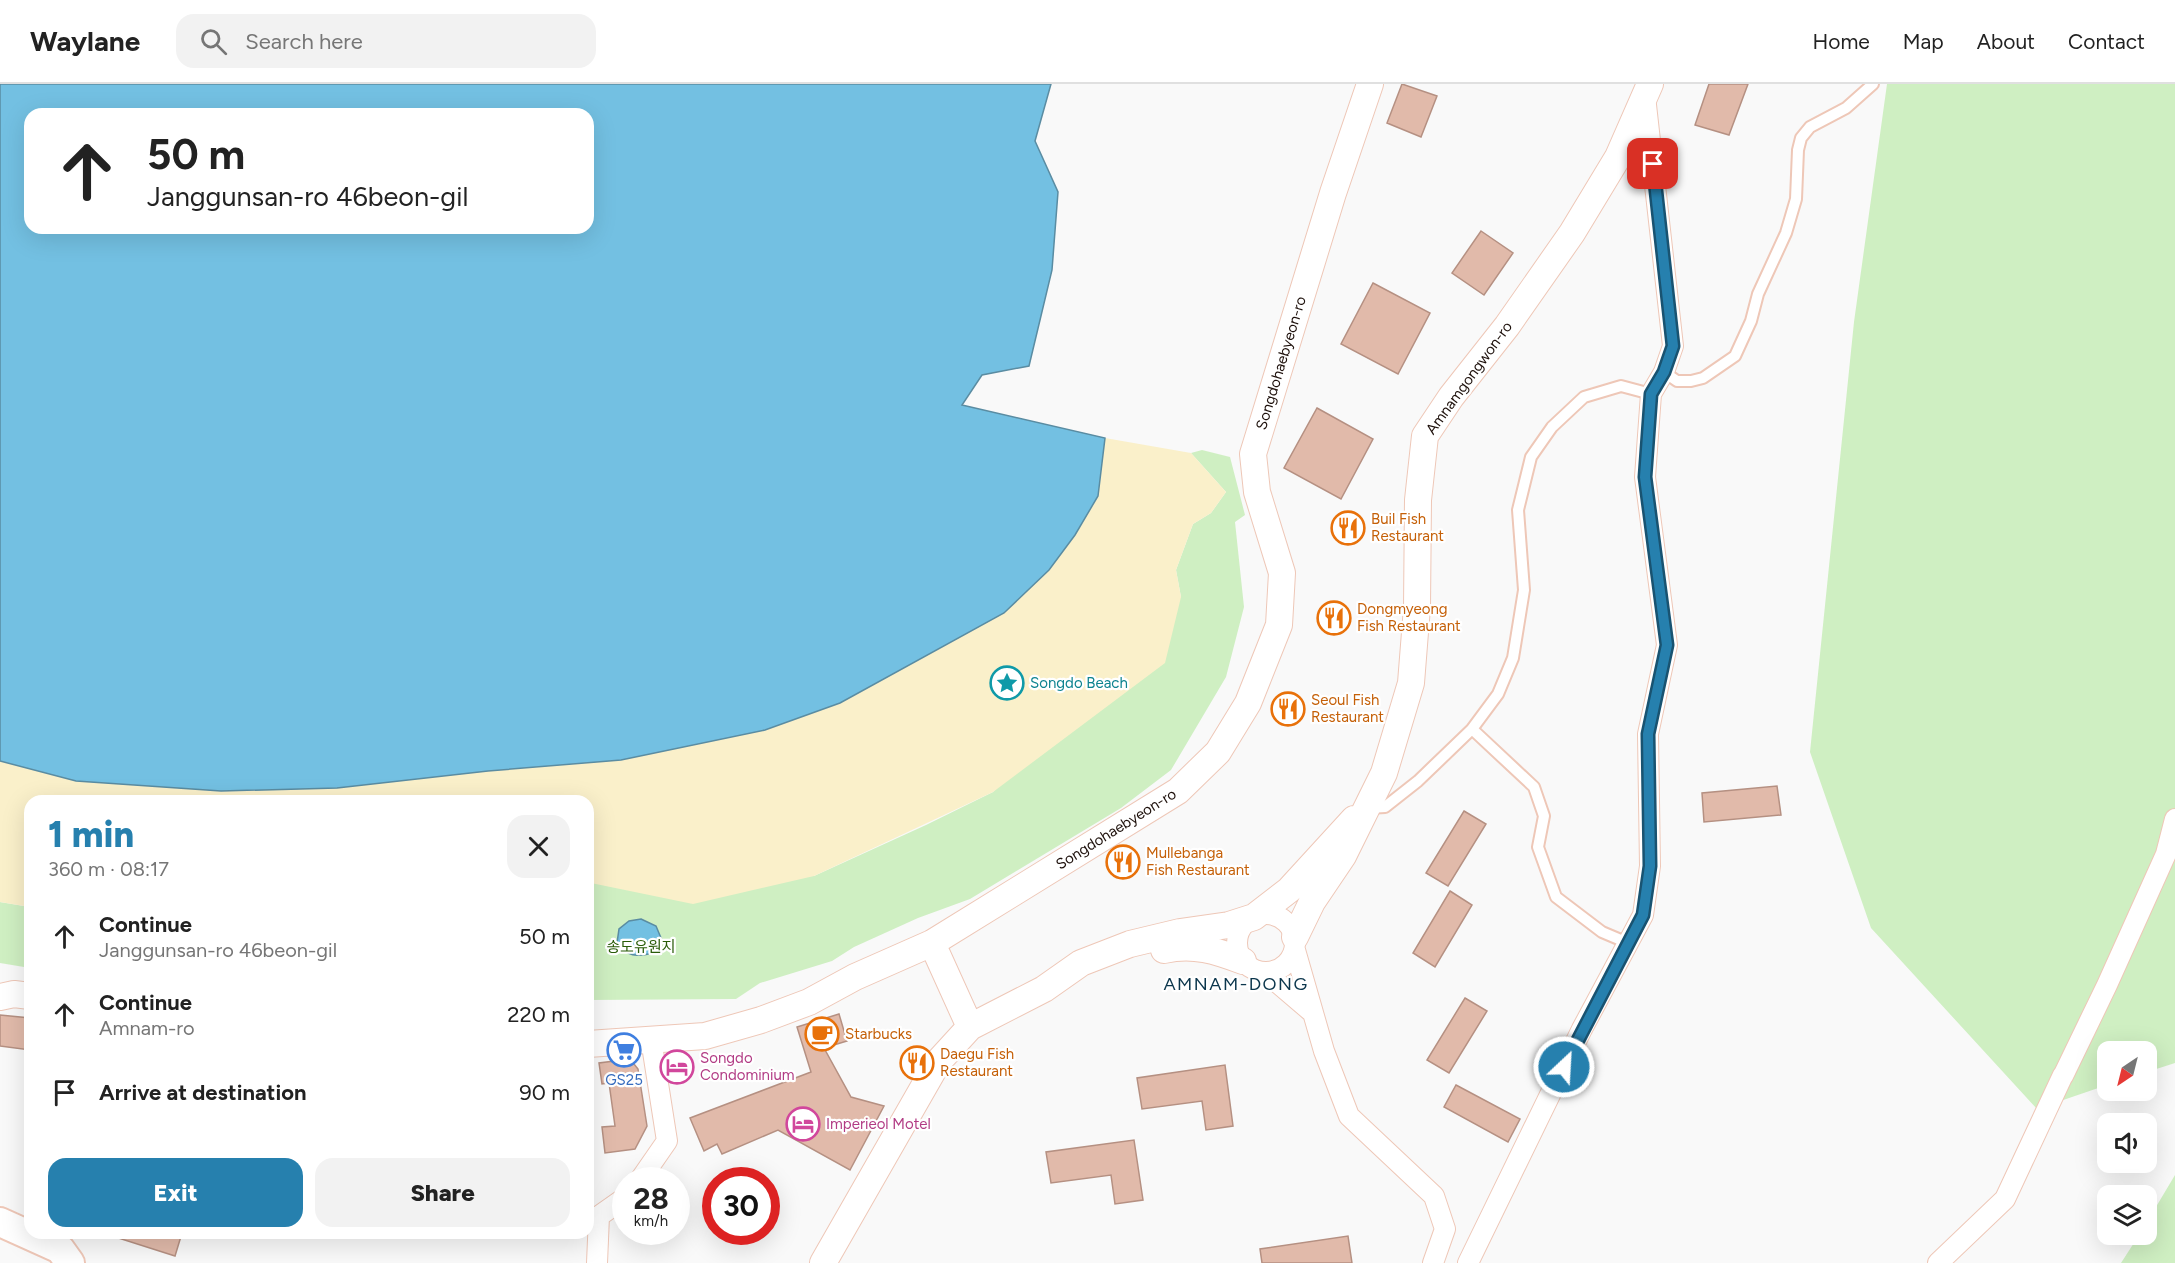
<!DOCTYPE html>
<meta charset="utf-8">
<style>
body{margin:0;font-family:Figtree,"Noto Sans KR",sans-serif;background:#f2f2f2;color:#222;height:100vh;display:flex;flex-direction:column;font-size:22px;white-space:nowrap}
*{box-sizing:border-box;margin:0}
p{font-size:20px;color:#767676}
.icon{flex:none;width:33px;height:33px;fill:none;stroke:currentColor;stroke-width:2;stroke-linecap:round;stroke-linejoin:round}
.map{position:relative;flex:1;overflow:hidden}
.panel{position:absolute;left:24px;top:711px;width:570px;height:444px;display:flex;flex-direction:column;background:#fff;border-radius:18px;box-shadow:0 6px 24px #0002}
.panel>*{flex:none}
.top-card{position:absolute;left:24px;top:24px;width:570px;height:126px;border-radius:18px;box-shadow:0 6px 24px #0002;background:#fff;color:#222;overflow:hidden}
.needle{width:39px;rotate:215deg}
.buttons{position:absolute;left:2097px;top:957px;display:grid;gap:12px}
.buttons a{display:grid;place-items:center;width:60px;height:60px;border-radius:12px;background:#fff;box-shadow:0 6px 24px #0002;font-size:30px}
.speed{position:absolute;left:612px;top:1083px;display:flex;gap:12px;font-size:30px;font-weight:700;text-align:center}
.speed>*{display:grid;place-content:center;width:78px;height:78px;border-radius:50%;background:#fff;box-shadow:0 6px 24px #0002;line-height:1}
.speed small{font-size:15px;font-weight:400}
.speed .limit{border:9px solid #d22;background:#fff;color:#111}
.pin{position:absolute;display:grid;place-items:center;width:51px;height:51px;color:#fff;margin:-26px;border-radius:12px;box-shadow:0 3px 9px #0006}
.me{position:absolute;width:66px;margin:-33px;rotate:25deg;stroke-linejoin:round;filter:drop-shadow(0 0 4px #0008)}
.turn{display:flex;align-items:center;gap:21px;height:126px;padding:0 24px;font-size:27px}
.turn .icon{width:78px;height:78px;stroke-width:2.5}
.turn b{display:block;font-size:42px;line-height:51px}
.round{display:grid;place-items:center;flex:none;width:63px;height:63px;border-radius:18px;background:#f2f2f2}
.head{display:flex;align-items:center;justify-content:space-between;height:102px;padding:0 24px}
h1{font-size:36px;font-weight:800;line-height:45px;color:#2680ae}
.button{display:flex;gap:12px;margin-top:auto;padding:12px 24px}
.button a{flex:1;height:69px;border-radius:18px;background:#2680ae;color:#fff;font-size:24px;font-weight:800;line-height:69px;text-align:center}
.button a+a{background:#f2f2f2;color:#222}
ul{padding:0;list-style:none}
li{display:flex;align-items:center;gap:18px;height:78px;padding:0 24px}
li div{flex:1}
li b{display:block;font-size:22px}
li em{font-style:normal}
header{display:flex;align-items:center;gap:36px;box-sizing:border-box;height:84px;padding:0 30px;background:#fff;border-bottom:2px solid #e0e0e0}
header strong{font-size:28px}
nav{display:flex;gap:33px;margin-inline-start:auto;font-size:21px}
.search{width:420px;height:54px;background:#f2f2f2;display:flex;align-items:center;gap:15px;box-sizing:border-box;padding:0 21px;border-radius:18px;color:#767676;font-size:22px}
.map>svg:first-child{display:block}
.green{fill:#cfefc2}
.sand{fill:#faf0ca}
.water{fill:#73c0e2;stroke:#5a8ca2;stroke-width:1.5;fill-rule:evenodd}
.building{fill:#e1baaa;stroke:#b59082;stroke-width:1.5}
.lines{fill:none;stroke-linecap:round;stroke-linejoin:round}
.service-casing{stroke:#eec7b7;stroke-width:14}
.minor-casing{stroke:#eec7b7;stroke-width:22}
.tertiary-casing{stroke:#eec7b7;stroke-width:28}
.secondary-casing{stroke:#eec7b7;stroke-width:32}
.service{stroke:#fff;stroke-width:10}
.minor{stroke:#fff;stroke-width:20}
.tertiary{stroke:#fff;stroke-width:26}
.secondary{stroke:#fff;stroke-width:28}
.route-casing{stroke:#195371;stroke-width:15}
.route{stroke:#2680ae;stroke-width:10}
.labels{text-anchor:middle;stroke-width:4.5;stroke-linejoin:round;paint-order:stroke}
.street-label{font-size:15px;fill:#1e110c;stroke:#fff}
.food-label{font-size:15px;fill:#c56008;stroke:#fff;text-anchor:start}
.culture-label{font-size:15px;fill:#0d838f;stroke:#fff;text-anchor:start}
.park-label{font-size:15px;fill:#2a5c09;stroke:#fff}
.hotel-label{font-size:15px;fill:#b23c85;stroke:#fff;text-anchor:start}
.shop-label{font-size:15px;fill:#366cbe;stroke:#fff}
.quarter-label{font-size:18px;letter-spacing:1.5px;fill:#0b364c;stroke:#fff}
</style>
<header>
<strong>Waylane</strong>
<div class="search"><svg class="icon" aria-label="search" viewBox="0 0 24 24"><circle cx="10" cy="10" r="6"/><path d="M15 15l6 6"/></svg>Search here</div>
<nav><a>Home</a><a>Map</a><a>About</a><a>Contact</a></nav>
</header>
<div class="map">
<svg width="2175" height="1179" viewBox="0 0 2175 1179">
<rect width="100%" height="100%" fill="#f9f9f9"/>
<path class="green" d="M 1887,0 L 2175,0 L 2175,979 L 2147,988 L 2146,968 L 2108,968 L 2107,1001 L 2037,1025 L 1871,844 L 1810,668 L 1854,238 Z
M 1202,366 L 1230,373 L 1245,431 L 1235,438 L 1244,523 L 1226,593 L 1171,686 L 1121,724 L 970,815 L 918,834 L 854,863 L 832,877 L 760,899 L 736,915 L 588,916 L 588,801 L 591,799 L 814,792 L 926,741 L 993,708 L 1181,513 L 1176,486 L 1193,440 L 1211,429 L 1226,408 L 1191,369 Z
M 0,818 L 30,823 L 30,884 L 0,879 Z
M 2175,1091 L 2175,1179 L 2121,1179 L 2139,1151 L 2146,1150 L 2147,1138 Z"/>
<path class="sand" d="M 1105,354 L 1191,369 L 1226,408 L 1211,429 L 1193,440 L 1176,486 L 1181,513 L 1165,579 L 993,708 L 814,792 L 693,820 L 591,799 L 588,801 L 588,717 L 30,717 L 30,823 L 0,818 L 0,677 L 76,697 L 221,707 L 621,676 L 1049,486 L 1075,451 L 1098,412 Z"/>
<path class="water" d="M 0,0 L 1051,0 L 1035,57 L 1058,108 L 1052,186 L 1029,282 L 982,291 L 962,321 L 1105,354 L 1098,412 L 1075,451 L 1049,486 L 1004,529 L 840,619 L 765,646 L 621,676 L 488,687 L 337,704 L 221,707 L 76,697 L 0,677 ZM 30,30 L 588,30 L 588,144 L 30,144 Z
M 641,835 L 656,842 L 661,854 L 653,869 C 636,873 628,873 617,859 L 619,845 L 629,837 Z"/>
<path class="building" d="M 1402,0 L 1437,12 L 1421,53 L 1387,39 Z
M 1709,0 L 1748,0 L 1729,51 L 1695,41 Z
M 1481,147 L 1513,169 L 1484,211 L 1452,189 Z
M 1373,199 L 1430,229 L 1398,290 L 1341,260 Z
M 1317,324 L 1373,355 L 1341,415 L 1284,384 Z
M 1777,702 L 1781,731 L 1704,738 L 1702,709 Z
M 1464,727 L 1486,740 L 1448,802 L 1426,789 Z
M 1450,807 L 1472,821 L 1435,883 L 1413,869 Z
M 1465,914 L 1487,927 L 1449,989 L 1427,976 Z
M 839,930 L 847,957 L 824,964 L 851,1013 L 884,1022 L 850,1086 L 778,1046 L 722,1070 L 717,1060 L 704,1067 L 690,1034 L 811,988 L 797,943 Z
M 0,931 L 30,934 L 30,966 L 0,962 Z
M 630,975 L 638,985 L 647,1042 L 635,1065 L 605,1069 L 602,1043 L 615,1042 L 609,999 L 602,1000 L 599,979 Z
M 1225,981 L 1233,1042 L 1206,1046 L 1202,1017 L 1142,1025 L 1137,994 Z
M 1456,1001 L 1520,1035 L 1508,1058 L 1444,1023 Z
M 1134,1056 L 1143,1116 L 1115,1120 L 1111,1091 L 1051,1099 L 1046,1068 Z
M 112,1149 L 182,1149 L 175,1172 L 112,1152 Z
M 1348,1152 L 1352,1179 L 1262,1179 L 1260,1165 Z"/>
<g class="lines">
<g class="service-casing">
<path id="service" d="M 1664,288 L 1677,297 L 1691,297 L 1703,294 L 1735,272 L 1751,237 L 1758,210 L 1786,149 L 1796,115 L 1798,66 L 1801,54 L 1810,43 L 1846,24 L 1873,0
M 1472,645 L 1498,610 L 1513,574 L 1524,506 L 1518,426 L 1531,373 L 1552,343 L 1584,313 L 1621,302 L 1651,310
M 1368,724 L 1385,723 L 1418,697 L 1472,645 L 1534,703 L 1544,732 L 1538,763 L 1556,813 L 1602,848 L 1628,859"/>
</g>
<g class="minor-casing">
<path id="minor" d="M1237 859a29 29 0 1 1 58 0a29 29 0 1 1-58 0Z
M 1295,866 L 1324,967 L 1349,1032 L 1434,1112 L 1445,1145 L 1433,1179
M 1266,889 L 1313,929
M 2063,992 L 2107,901 L 2166,770 L 2175,735
M 640,1096 L 667,1057 L 651,955
M 597,1179 L 599,1132 L 626,1113
M 1468,1179 L 1582,945 L 1643,831 L 1650,782 L 1648,650 L 1667,561 L 1645,393 L 1651,310 L 1664,288 L 1673,262 L 1645,12
M 1938,1179 L 2005,1115 L 2063,991"/>
</g>
<g class="tertiary-casing">
<path id="tertiary" d="M 1295,853 L 1312,818 L 1343,772 L 1384,689 L 1411,599 L 1417,523 L 1418,416 L 1425,352 L 1451,313 L 1507,242 L 1572,149 L 1618,73 L 1650,0
M 932,859 L 970,943
M 1164,866 C 1193,859 1217,867 1243,877
M 0,913 L 14,910 L 30,912
M 588,960 L 705,952 L 761,936 L 809,918 L 855,893 L 932,859 L 1178,707 L 1218,668 L 1248,619 L 1279,541 L 1282,489 L 1257,408 L 1253,370 L 1333,109 L 1370,0
M 823,1179 L 938,978 L 970,943 L 1044,905 L 1081,879 L 1130,860 L 1180,848 L 1229,841 L 1254,833 L 1289,806 L 1354,735"/>
</g>
<g class="secondary-casing">
<path id="secondary" d="M 0,1138 L 60,1165 L 70,1179"/>
</g>
<use href="#service" class="service"/>
<use href="#minor" class="minor"/>
<use href="#tertiary" class="tertiary"/>
<use href="#secondary" class="secondary"/>
</g>
<g class="lines">
<g class="route-casing">
<path id="route" d="M 1564,983 L 1643,831 L 1650,782 L 1648,650 L 1667,561 L 1645,393 L 1651,310 L 1664,288 L 1673,262 L 1653,80"/>
</g>
<use href="#route" class="route"/>
</g>
<defs>
<g id="restaurant-ring" transform="scale(1.725)"><circle r="9.5" fill="#fff" stroke="#e8710a" stroke-width="1.5"/><path d="M-5-6h1v4h1v-4h1v4h1v-4h1v5L-1.5 .5V6h-2V.5L-5-1ZM5-6V6H3V1.5H1.5Q1.5-4 5-6Z" fill="#e8710a"/></g>
<g id="sight-ring" transform="scale(1.725)"><circle r="9.5" fill="#fff" stroke="#0f9aa8" stroke-width="1.5"/><path d="M0-6L1.8-2.2L6-1.7L2.9 1.2L3.7 5.4L0 3.3L-3.7 5.4L-2.9 1.2L-6-1.7L-1.8-2.2Z" fill="#0f9aa8"/></g>
<g id="cafe-ring" transform="scale(1.725)"><circle r="9.5" fill="#fff" stroke="#e8710a" stroke-width="1.5"/><path d="M-5.5-4.5H6V0H3Q3 3.5 0 3.5H-2.5Q-5.5 3.5-5.5 0ZM3-3.2v2h1.7v-2ZM-6 4.5H4V6H-6Z" fill="#e8710a"/></g>
<g id="supermarket-ring" transform="scale(1.725)"><circle r="9.5" fill="#fff" stroke="#3f7fe0" stroke-width="1.5"/><path d="M-6-5.5h2.5l.6 2H6L4.5 2H-2.5L-4.4-4H-6ZM-1.5 3.2a1.3 1.3 0 1 0 .1 0ZM3 3.2a1.3 1.3 0 1 0 .1 0Z" fill="#3f7fe0"/></g>
<g id="hotel-ring" transform="scale(1.725)"><circle r="9.5" fill="#fff" stroke="#d1479c" stroke-width="1.5"/><path d="M-6-4.5h1.5V1H6V5H4.5V3h-9V5H-6ZM-4 0a1.8 1.8 0 1 1 3.6 0ZM.5 0V-2.5h3Q6-2.5 6 0Z" fill="#d1479c"/></g>
</defs>
<g fill-rule="evenodd">
<use href="#restaurant-ring" x="1348" y="444"/>
<use href="#restaurant-ring" x="1334" y="534"/>
<use href="#sight-ring" x="1007" y="599"/>
<use href="#restaurant-ring" x="1288" y="625"/>
<use href="#restaurant-ring" x="1123" y="778"/>
<use href="#cafe-ring" x="822" y="950"/>
<use href="#supermarket-ring" x="624" y="966"/>
<use href="#restaurant-ring" x="917" y="979"/>
<use href="#hotel-ring" x="677" y="983"/>
<use href="#hotel-ring" x="803" y="1040"/>
</g>
<g class="labels">
<g class="street-label">
<text transform="translate(1281 279) rotate(-73)" y="5">Songdohaebyeon-ro</text>
<text transform="translate(1469 294) rotate(-54)" y="5">Amnamgongwon-ro</text>
<text transform="translate(1116 745) rotate(-32)" y="5">Songdohaebyeon-ro</text>
</g>
<g class="food-label">
<text x="1371" y="440">Buil Fish<tspan x="1371" dy="17">Restaurant</tspan></text>
<text x="1357" y="530">Dongmyeong<tspan x="1357" dy="17">Fish Restaurant</tspan></text>
<text x="1311" y="621">Seoul Fish<tspan x="1311" dy="17">Restaurant</tspan></text>
<text x="1146" y="774">Mullebanga<tspan x="1146" dy="17">Fish Restaurant</tspan></text>
<text x="845" y="955">Starbucks</text>
<text x="940" y="975">Daegu Fish<tspan x="940" dy="17">Restaurant</tspan></text>
</g>
<g class="culture-label">
<text x="1030" y="604">Songdo Beach</text>
</g>
<g class="park-label">
<text x="641" y="868">송도유원지</text>
</g>
<g class="hotel-label">
<text x="700" y="979">Songdo<tspan x="700" dy="17">Condominium</tspan></text>
<text x="826" y="1045">Imperieol Motel</text>
</g>
<g class="shop-label">
<text x="624" y="1001">GS25</text>
</g>
<g class="quarter-label">
<text x="1236" y="906">AMNAM-DONG</text>
</g>
</g>
</svg>
<div class="buttons">
<a><svg class="needle" viewBox="-14 -14 28 28"><path d="M0-13l5 13h-10z" fill="#e53935"/><path d="M0 13l5-13h-10z" fill="#767676"/></svg></a>
<a><svg class="icon" aria-label="sound" viewBox="0 0 24 24"><path d="M4 9h4l5-4v14l-5-4H4zM17 9q2 3 0 6"/></svg></a>
<a><svg class="icon" aria-label="layers" viewBox="0 0 24 24"><path d="M12 4l9 5-9 5-9-5zM3 14l9 5 9-5"/></svg></a>
</div>
<div class="speed"><div>28<small>km/h</small></div><div class="limit">30</div></div>
<div class="pin" style="left:1653px;top:80px;background:#d93025"><svg class="icon" aria-label="arrive" viewBox="0 0 24 24"><path d="M6 21V4h12l-3 4 3 4H6"/></svg></div>
<svg class="me" style="left:1564px;top:983px" viewBox="-20 -20 40 40"><circle r="17" fill="#2680ae" stroke="#fff" stroke-width="3"/><path d="M0-11L8 9 0 5-8 9z" fill="#fff"/></svg>
<div class="top-card">
<div class="turn"><svg class="icon" aria-label="ahead" viewBox="0 0 24 24"><path d="M12 20V5M6 11l6-6 6 6"/></svg><div><b>50 m</b>Janggunsan-ro 46beon-gil</div></div>
</div>
<section class="panel">
<div class="head"><div><h1>1 min</h1><p>360 m · 08:17</p></div><a class="round"><svg class="icon" aria-label="close" viewBox="0 0 24 24"><path d="M6 6l12 12M18 6L6 18"/></svg></a></div>
<ul>
<li><svg class="icon" aria-label="ahead" viewBox="0 0 24 24"><path d="M12 20V5M6 11l6-6 6 6"/></svg><div><b>Continue</b><p>Janggunsan-ro 46beon-gil</p></div><em>50 m</em></li>
<li><svg class="icon" aria-label="ahead" viewBox="0 0 24 24"><path d="M12 20V5M6 11l6-6 6 6"/></svg><div><b>Continue</b><p>Amnam-ro</p></div><em>220 m</em></li>
<li><svg class="icon" aria-label="arrive" viewBox="0 0 24 24"><path d="M6 21V4h12l-3 4 3 4H6"/></svg><div><b>Arrive at destination</b></div><em>90 m</em></li>
</ul>
<div class="button"><a>Exit</a><a>Share</a></div>
</section>
</div>
